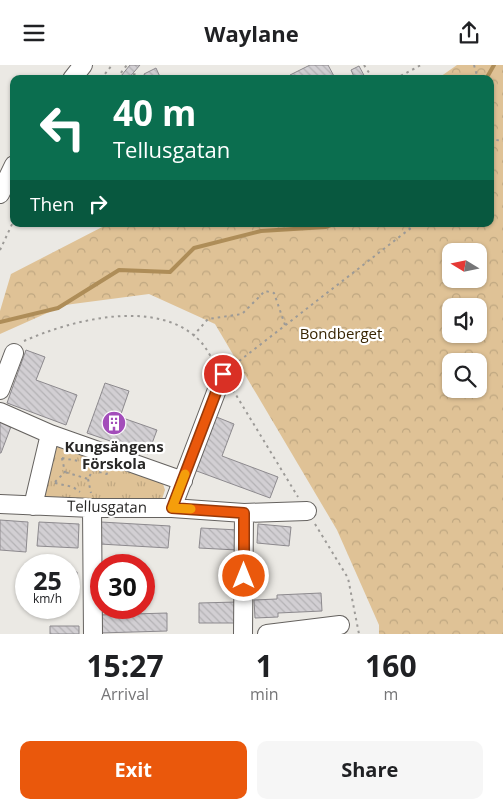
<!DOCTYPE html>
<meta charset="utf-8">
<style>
body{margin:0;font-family:"Open Sans",sans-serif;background:#f6f6f6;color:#202124;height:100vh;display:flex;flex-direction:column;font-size:19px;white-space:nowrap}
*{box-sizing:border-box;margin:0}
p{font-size:16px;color:#757577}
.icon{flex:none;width:28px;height:28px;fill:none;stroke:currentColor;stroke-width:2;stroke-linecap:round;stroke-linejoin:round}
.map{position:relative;height:569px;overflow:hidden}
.sheet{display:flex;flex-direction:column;background:#fff;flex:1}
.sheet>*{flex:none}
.top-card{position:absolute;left:10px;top:10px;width:484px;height:152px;border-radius:10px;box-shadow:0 1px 4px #0004;background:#0b6e4f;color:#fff;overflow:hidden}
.needle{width:32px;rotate:280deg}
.tools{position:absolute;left:442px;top:178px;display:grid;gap:10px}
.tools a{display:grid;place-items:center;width:45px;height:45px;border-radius:10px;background:#fff;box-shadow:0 1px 4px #0004;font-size:25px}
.speed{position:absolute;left:15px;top:489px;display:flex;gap:10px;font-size:25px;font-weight:700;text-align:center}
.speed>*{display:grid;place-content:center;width:65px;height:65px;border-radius:50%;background:#fff;box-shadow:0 1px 4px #0004;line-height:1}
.speed small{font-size:12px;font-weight:400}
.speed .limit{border:8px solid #d22;background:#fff;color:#111}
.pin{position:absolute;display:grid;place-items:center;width:42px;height:42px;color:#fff;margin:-21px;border:2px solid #fff;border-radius:50%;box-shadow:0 1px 5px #0007}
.me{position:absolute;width:55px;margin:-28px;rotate:0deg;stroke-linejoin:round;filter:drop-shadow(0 0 4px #0008)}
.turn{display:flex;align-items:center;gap:18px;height:105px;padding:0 20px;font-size:22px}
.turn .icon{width:65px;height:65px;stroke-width:2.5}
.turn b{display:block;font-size:35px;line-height:42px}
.then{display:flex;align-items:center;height:48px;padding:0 20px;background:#0003;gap:10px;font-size:19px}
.eta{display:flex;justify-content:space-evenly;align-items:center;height:85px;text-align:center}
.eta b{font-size:30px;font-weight:700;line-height:35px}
.action{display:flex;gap:10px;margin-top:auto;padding:10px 20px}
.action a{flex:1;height:58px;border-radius:10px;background:#ea580c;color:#fff;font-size:20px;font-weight:700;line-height:58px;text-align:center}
.action a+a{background:#f6f6f6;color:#202124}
header{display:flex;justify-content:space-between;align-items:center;height:65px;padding:0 20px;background:#fff;font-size:22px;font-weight:700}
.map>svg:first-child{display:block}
.grass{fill:url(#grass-tufts)}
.forest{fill:url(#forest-crowns);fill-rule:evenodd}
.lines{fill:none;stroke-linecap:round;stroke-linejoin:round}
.stream{stroke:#ae8d58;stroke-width:4}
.building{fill:url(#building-back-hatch);stroke:#8d8a8e}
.minor-casing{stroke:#65625f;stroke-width:20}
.path{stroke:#9c9a97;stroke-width:2;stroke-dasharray:2.5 4;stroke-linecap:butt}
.minor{stroke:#fff;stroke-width:18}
.route-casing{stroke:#983908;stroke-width:12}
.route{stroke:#ea580c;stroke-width:9}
.slow{stroke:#f59e0b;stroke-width:9}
.labels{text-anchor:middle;stroke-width:4.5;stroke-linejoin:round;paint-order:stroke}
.park-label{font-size:15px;fill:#382503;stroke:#fff}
.poi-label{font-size:15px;font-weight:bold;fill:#282726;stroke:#fff}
.street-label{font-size:15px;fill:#282726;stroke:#fff}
</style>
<header><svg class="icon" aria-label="menu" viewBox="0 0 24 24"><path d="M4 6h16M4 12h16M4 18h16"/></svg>Waylane<svg class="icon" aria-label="share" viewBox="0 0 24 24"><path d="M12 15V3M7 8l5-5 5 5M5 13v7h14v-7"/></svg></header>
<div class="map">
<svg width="503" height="569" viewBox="0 0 503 569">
<defs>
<pattern id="grass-tufts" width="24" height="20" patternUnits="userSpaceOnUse" patternTransform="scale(1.25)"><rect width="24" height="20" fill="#dfc296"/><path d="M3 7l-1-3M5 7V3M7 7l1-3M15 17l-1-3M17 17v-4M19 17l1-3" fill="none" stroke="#bfa781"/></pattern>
<pattern id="forest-crowns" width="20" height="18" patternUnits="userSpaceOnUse" patternTransform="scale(1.25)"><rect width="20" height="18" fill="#dfc296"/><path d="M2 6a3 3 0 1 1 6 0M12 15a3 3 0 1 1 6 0" fill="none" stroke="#bfa781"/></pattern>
<pattern id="building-back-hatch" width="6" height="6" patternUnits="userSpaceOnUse" patternTransform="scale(1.25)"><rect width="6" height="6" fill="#d2cfd3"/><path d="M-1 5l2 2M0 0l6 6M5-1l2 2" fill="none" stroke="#b4b2b5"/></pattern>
</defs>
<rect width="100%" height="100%" fill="#ebe9e4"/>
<path class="grass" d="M 59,379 L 162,416 L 165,425 L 161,437 L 44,433 L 54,382 Z"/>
<path class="forest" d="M 457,0 L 503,0 L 503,569 L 379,569 L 379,560 L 337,465 L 215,259 L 149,229 L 65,240 L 0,269 L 0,246 L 11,209 L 108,159 L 490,159 L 490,14 L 437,14 ZM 451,186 L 479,186 L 479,214 L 451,214 ZM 451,241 L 479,241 L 479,269 L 451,269 ZM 451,296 L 479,296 L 479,324 L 451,324 Z"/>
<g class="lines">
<path class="stream" d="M 486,14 L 494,0
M 0,257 L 58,243 L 119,205 L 170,207 L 194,183 L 261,166 L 326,162 L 334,159"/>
</g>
<path class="building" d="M 130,0 L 140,0 L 128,14 L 124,14 L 121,11 Z
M 310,0 L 328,0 L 335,13 L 292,14 L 290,10 Z
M 359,1 L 366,14 L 355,14 L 351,5 Z
M 156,3 L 161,14 L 146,14 L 144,9 Z
M 26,285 L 45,292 L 36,315 L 77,330 L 66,360 L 7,338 Z
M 105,318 L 129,326 L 120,352 L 157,365 L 148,389 L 87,368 Z
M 214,351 L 234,359 L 222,391 L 278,412 L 270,433 L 194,405 Z
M 0,354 L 12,359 L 1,388 L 0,388 Z
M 0,455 L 28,457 L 26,487 L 0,485 Z
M 39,457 L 79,459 L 78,483 L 37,481 Z
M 101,457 L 170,461 L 168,483 L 100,479 Z
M 258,459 L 291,462 L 289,481 L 257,478 Z
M 201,463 L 238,465 L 237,485 L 199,483 Z
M 69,507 L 77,507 L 78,526 L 69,526 Z
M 321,528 L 322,546 L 278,548 L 278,552 L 255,553 L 254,535 L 277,534 L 277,530 Z
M 237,537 L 237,558 L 199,558 L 199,538 Z
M 167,548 L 167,566 L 99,568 L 99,550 Z
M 50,561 L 79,561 L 79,569 L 50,569 Z"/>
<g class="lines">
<g class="minor-casing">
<path id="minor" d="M 72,14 L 83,0
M 0,129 L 14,100
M 0,325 L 14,288
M 0,347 L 50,369
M 0,439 L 92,443 L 172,443 L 244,448 L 307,446
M 33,441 L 50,369 L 183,416
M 92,443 L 93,569
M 172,443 L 223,309
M 243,569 L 244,448
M 267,569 L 340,560"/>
</g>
<path class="path" d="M 364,0 L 373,14
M 474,0 L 478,14
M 101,14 L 112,0
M 120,14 L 120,9 L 127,0
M 129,14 L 133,9 L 138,10 L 141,14
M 395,14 L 421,0
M 490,74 L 503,76
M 0,185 L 14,155
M 193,271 L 208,254 L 242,249 L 265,226 L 274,228 L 285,260
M 24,276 C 71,255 158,232 200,276 C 206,282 210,291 215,298
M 234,300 L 416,159
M 233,325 L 298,432
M 62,393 L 84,397 L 93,405 L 88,414 L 65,407
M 93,405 L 106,409 L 111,407
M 88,414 L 91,428
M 55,417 L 65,407 L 61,389
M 55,418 L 73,422 L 80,427
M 315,459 L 348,513 L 359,569"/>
<use href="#minor" class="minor"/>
</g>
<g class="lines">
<g class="route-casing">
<path id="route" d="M 223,309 L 172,443 L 244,448 L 244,511"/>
</g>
<use href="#route" class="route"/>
<path class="slow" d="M 185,409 L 172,443 L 191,444"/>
</g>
<defs>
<g id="building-disc" transform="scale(1.25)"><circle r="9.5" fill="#a34dba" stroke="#fff"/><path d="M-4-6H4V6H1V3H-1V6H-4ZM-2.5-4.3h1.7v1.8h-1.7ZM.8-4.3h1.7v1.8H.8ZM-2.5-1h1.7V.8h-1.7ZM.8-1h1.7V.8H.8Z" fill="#fff"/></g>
</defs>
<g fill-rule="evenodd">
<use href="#building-disc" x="114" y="358"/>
</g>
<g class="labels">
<g class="park-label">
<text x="341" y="274">Bondberget</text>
</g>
<g class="poi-label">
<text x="114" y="387">Kungsängens<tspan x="114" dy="17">Förskola</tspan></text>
</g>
<g class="street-label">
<text transform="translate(107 442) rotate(1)" y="5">Tellusgatan</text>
</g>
</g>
</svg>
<div class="tools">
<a><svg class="needle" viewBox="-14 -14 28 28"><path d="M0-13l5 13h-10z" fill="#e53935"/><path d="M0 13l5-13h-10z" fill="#757577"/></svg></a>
<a><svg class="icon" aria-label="sound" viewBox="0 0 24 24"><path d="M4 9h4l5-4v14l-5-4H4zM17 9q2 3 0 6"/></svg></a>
<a><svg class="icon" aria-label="search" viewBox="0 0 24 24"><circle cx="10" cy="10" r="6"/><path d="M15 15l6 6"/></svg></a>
</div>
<div class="speed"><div>25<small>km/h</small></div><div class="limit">30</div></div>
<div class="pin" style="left:223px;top:309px;background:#d93025"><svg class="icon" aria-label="arrive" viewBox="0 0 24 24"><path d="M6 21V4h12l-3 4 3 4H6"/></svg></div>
<svg class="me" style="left:244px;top:511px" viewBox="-20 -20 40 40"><circle r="17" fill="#ea580c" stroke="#fff" stroke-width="3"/><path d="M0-11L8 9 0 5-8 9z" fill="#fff"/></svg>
<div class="top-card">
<div class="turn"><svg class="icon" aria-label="left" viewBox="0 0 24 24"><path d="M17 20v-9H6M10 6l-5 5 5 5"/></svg><div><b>40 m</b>Tellusgatan</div></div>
<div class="then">Then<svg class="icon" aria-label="right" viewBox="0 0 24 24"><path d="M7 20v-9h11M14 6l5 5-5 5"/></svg></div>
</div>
</div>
<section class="sheet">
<div class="eta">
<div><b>15:27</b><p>Arrival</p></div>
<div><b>1</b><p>min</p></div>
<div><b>160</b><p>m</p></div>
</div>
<div class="action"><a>Exit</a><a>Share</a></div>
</section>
